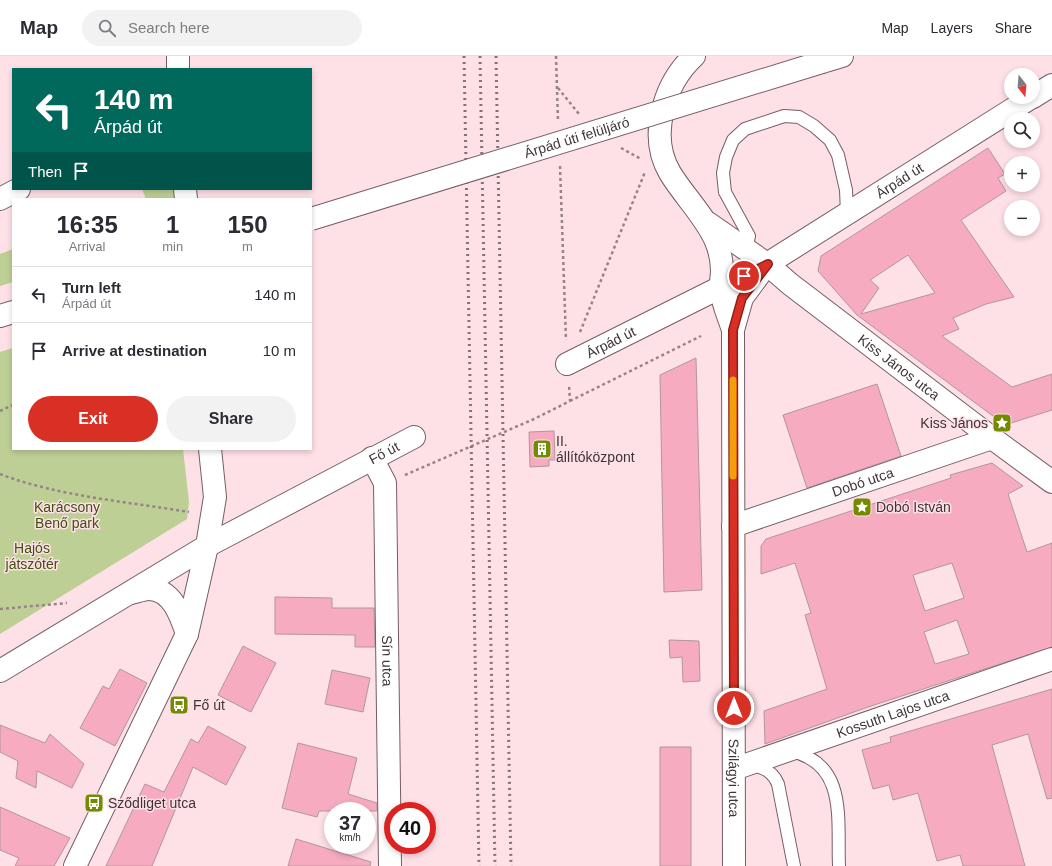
<!DOCTYPE html>
<meta charset="utf-8">
<style>
body{margin:0;font-family:Arial,sans-serif;background:#f2f2f3;color:#2b2b33;height:100vh;display:flex;flex-direction:column;font-size:15px;white-space:nowrap}
*{box-sizing:border-box;margin:0}
p{font-size:13px;color:#7c7c81}
.icon{flex:none;width:22px;height:22px;fill:none;stroke:currentColor;stroke-width:2;stroke-linecap:round;stroke-linejoin:round}
.map{position:relative;flex:1;overflow:hidden}
.drawer{position:absolute;left:12px;top:142px;width:300px;height:252px;display:flex;flex-direction:column;background:#fff;border-radius:0px;box-shadow:0 2px 6px #0003}
.drawer>*{flex:none}
.banner{position:absolute;left:12px;top:12px;width:300px;height:122px;border-radius:0px;box-shadow:0 2px 6px #0003;background:#00695c;color:#fff;overflow:hidden}
.needle{width:26px;rotate:164deg}
.controls{position:absolute;left:1004px;top:12px;display:grid;gap:8px}
.controls a{display:grid;place-items:center;width:36px;height:36px;border-radius:50%;background:#fff;box-shadow:0 2px 6px #0003;font-size:20px}
.speed{position:absolute;left:324px;top:746px;display:flex;gap:8px;font-size:20px;font-weight:700;text-align:center}
.speed>*{display:grid;place-content:center;width:52px;height:52px;border-radius:50%;background:#fff;box-shadow:0 2px 6px #0003;line-height:1}
.speed small{font-size:10px;font-weight:400}
.speed .limit{border:6px solid #d22;background:#fff;color:#111}
.pin{position:absolute;display:grid;place-items:center;width:34px;height:34px;color:#fff;margin:-17px;border:2px solid #fff;border-radius:50%;box-shadow:0 1px 4px #0007}
.me{position:absolute;width:44px;margin:-22px;rotate:0deg;stroke-linejoin:round;filter:drop-shadow(0 0 3px #0008)}
.turn{display:flex;align-items:center;gap:14px;height:84px;padding:0 16px;font-size:18px}
.turn .icon{width:52px;height:52px;stroke-width:2.5}
.turn b{display:block;font-size:28px;line-height:34px}
.then{display:flex;align-items:center;height:38px;padding:0 16px;background:#0003;gap:8px;font-size:15px}
.eta{display:flex;justify-content:space-evenly;align-items:center;height:68px;text-align:center}
.eta b{font-size:24px;font-weight:800;line-height:28px}
.primary-button{display:flex;gap:8px;margin-top:auto;padding:8px 16px}
.primary-button a{flex:1;height:46px;border-radius:24px;background:#d93025;color:#fff;font-size:16px;font-weight:800;line-height:46px;text-align:center}
.primary-button a+a{background:#f2f2f3;color:#2b2b33}
ul{padding:0;list-style:none}
li{display:flex;align-items:center;gap:12px;height:56px;padding:0 16px;border-top:1px solid #e1e1e2}
li div{flex:1}
li b{display:block;font-size:15px}
li em{font-style:normal}
header{display:flex;align-items:center;gap:24px;box-sizing:border-box;height:56px;padding:0 20px;background:#fff;border-bottom:1px solid #e1e1e2}
header strong{font-size:19px}
nav{display:flex;gap:22px;margin-inline-start:auto;font-size:14px}
.search{width:280px;height:36px;background:#f2f2f3;display:flex;align-items:center;gap:10px;box-sizing:border-box;padding:0 14px;border-radius:22px;color:#7c7c81;font-size:15px}
.map>svg:first-child{display:block}
.green{fill:#becf95}
.building{fill:#f6abc0;stroke:#b2969d;fill-rule:evenodd}
.lines{fill:none;stroke-linecap:round;stroke-linejoin:round}
.lane-casing{stroke:#765d64;stroke-width:14}
.street-casing{stroke:#765d64;stroke-width:24}
.secondary-casing{stroke:#765d64;stroke-width:24}
.path{stroke:#978388;stroke-width:2.5;stroke-dasharray:3 3;stroke-linecap:butt}
.lane{stroke:#fff;stroke-width:12}
.street{stroke:#fff;stroke-width:22}
.secondary{stroke:#fff;stroke-width:22}
.rail{stroke:#847277;stroke-width:3;stroke-dasharray:2 4;stroke-linecap:butt}
.secondary-bridge-casing{stroke:#765d64;stroke-width:24;stroke-linecap:butt}
.secondary-bridge{stroke:#fff;stroke-width:22}
.route-casing{stroke:#8d1f18;stroke-width:10}
.route{stroke:#d93025;stroke-width:7}
.slow{stroke:#f59e0b;stroke-width:7}
.labels{text-anchor:middle;stroke-width:3;stroke-linejoin:round;paint-order:stroke}
.street-label{font-size:14px;fill:#3f3437;stroke:#fee0e7}
.poi-label{font-size:14px;fill:#3f3437;stroke:#fee0e7;text-anchor:start}
.park-label{font-size:14px;fill:#414f10;stroke:#fee0e7}
</style>
<header>
<strong>Map</strong>
<div class="search"><svg class="icon" aria-label="search" viewBox="0 0 24 24"><circle cx="10" cy="10" r="6"/><path d="M15 15l6 6"/></svg>Search here</div>
<nav><a>Map</a><a>Layers</a><a>Share</a></nav>
</header>
<div class="map">
<svg width="1052" height="810" viewBox="0 0 1052 810">
<rect width="100%" height="100%" fill="#fee0e7"/>
<path class="green" d="M 142,133 L 175,133 L 176,143 L 146,143 Z
M 13,193 L 13,226 L 0,230 L 0,198 Z
M 13,292 L 13,393 L 183,393 L 189,446 L 187,463 L 0,578 L 0,296 Z"/>
<path class="building" d="M 988,92 L 1005,118 L 998,122 L 1006,135 L 961,164 L 1014,241 L 986,248 L 953,262 L 959,273 L 942,280 L 1012,331 L 1052,318 L 1052,354 L 1005,369 L 857,259 L 818,215 L 821,200 ZM 908,199 L 935,237 L 861,258 L 879,232 L 870,224 Z
M 696,302 L 702,534 L 664,536 L 660,319 Z
M 877,328 L 901,400 L 807,432 L 783,359 Z
M 554,375 L 555,404 L 549,404 L 549,410 L 530,411 L 529,376 Z
M 992,407 L 1023,430 L 1008,438 L 1027,496 L 1052,487 L 1052,591 L 868,651 L 765,688 L 764,655 L 827,633 L 805,559 L 811,557 L 795,507 L 761,518 L 761,490 L 766,483 L 951,422 L 950,419 ZM 952,507 L 964,542 L 925,555 L 913,519 ZM 957,564 L 969,598 L 935,608 L 924,576 Z
M 275,541 L 332,542 L 332,552 L 374,552 L 375,591 L 355,591 L 355,579 L 275,578 Z
M 669,584 L 699,585 L 700,625 L 683,626 L 682,601 L 670,602 Z
M 243,590 L 276,607 L 251,656 L 218,639 Z
M 120,613 L 147,627 L 115,690 L 80,672 L 103,630 L 109,633 Z
M 332,614 L 370,622 L 363,656 L 325,648 Z
M 1052,633 L 1052,742 L 1047,743 L 1028,678 L 992,689 L 1025,810 L 963,810 L 960,799 L 937,805 L 918,737 L 893,744 L 889,729 L 873,733 L 862,694 L 891,686 L 890,681 Z
M 0,669 L 45,687 L 50,678 L 84,708 L 72,732 L 37,715 L 36,732 L 16,722 L 18,705 L 0,696 Z
M 208,670 L 246,691 L 226,729 L 193,711 L 152,810 L 106,810 L 145,728 L 164,736 L 191,683 L 198,687 Z
M 298,687 L 357,702 L 348,738 L 377,747 L 377,755 L 319,755 L 317,761 L 282,752 Z
M 660,691 L 691,691 L 691,810 L 660,810 Z
M 0,751 L 70,782 L 54,810 L 15,810 L 19,802 L 0,794 Z
M 296,783 L 371,806 L 370,810 L 288,810 Z"/>
<g class="lines">
<g class="lane-casing">
<path id="lane" d="M 746,194 L 749,180 L 725,136 L 723,117 L 726,101 L 733,84 L 745,73 L 784,60 L 799,61 L 814,70 L 830,84 L 838,99 L 846,134 L 847,157
M 791,695 C 848,708 837,764 839,810
M 751,709 C 764,711 773,716 778,728 L 794,810"/>
</g>
<g class="street-casing">
<g id="street">
<path d="M 178,0 L 178,13"/>
<path id="s1" d="M 567,308 L 767,208 L 790,228 L 992,382 L 1052,426"/>
<path id="s2" d="M 372,402 L 385,427 L 390,810"/>
<path id="s3" d="M 733,470 L 992,382"/>
<path id="s4" d="M 207,490 L 414,381"/>
<path id="s5" d="M 734,713 L 1052,603"/>
</g>
</g>
<g class="secondary-casing">
<g id="secondary">
<path id="s6" d="M 694,0 C 664,28 648,80 670,117 C 684,140 704,159 715,183 C 719,192 722,204 722,215 C 722,221 720,228 721,233 C 722,247 729,261 733,274 L 734,810"/>
<path d="M 822,6 L 842,0"/>
<path d="M 1033,41 L 1052,29"/>
<path d="M 185,133 L 186,143"/>
<path d="M 0,143 L 19,133"/>
<path d="M 708,167 L 767,208"/>
<path d="M 0,260 L 13,256"/>
<path id="s7" d="M 733,274 L 742,242 L 767,208 L 1032,41"/>
<path d="M 131,537 C 136,536 144,533 149,533 C 172,533 181,560 187,578"/>
<path d="M 0,615 L 207,490"/>
<path d="M 75,810 L 187,578 L 207,490 L 215,441 L 210,393"/>
</g>
</g>
<path class="path" d="M 556,0 L 558,65
M 558,32 L 579,58
M 621,92 L 641,103
M 560,110 L 566,284
M 580,276 L 645,116
M 570,345 L 701,280
M 0,355 L 13,349
M 0,418 C 57,440 129,446 189,456
M 405,419 L 534,363 L 570,345 L 569,329
M 0,553 L 67,547"/>
<use href="#lane" class="lane"/>
<use href="#street" class="street"/>
<use href="#secondary" class="secondary"/>
<path class="rail" d="M 464,0 L 479,810
M 480,0 L 495,810
M 496,0 L 511,810"/>
<g class="secondary-bridge-casing">
<g id="secondary-bridge">
<path id="s8" d="M 311,163 L 822,6"/>
</g>
</g>
<use href="#secondary-bridge" class="secondary-bridge"/>
</g>
<g class="lines">
<g class="route-casing">
<path id="route" d="M 734,652 L 733,274 L 742,242 L 768,208 L 744,220"/>
</g>
<use href="#route" class="route"/>
<path class="slow" d="M 733,324 L 733,420"/>
</g>
<defs>
<g id="sight-square" transform="scale(1)"><rect x="-9" y="-9" width="18" height="18" rx="4" fill="#728b00" stroke="#fee0e7"/><path d="M0-6L1.8-2.2L6-1.7L2.9 1.2L3.7 5.4L0 3.3L-3.7 5.4L-2.9 1.2L-6-1.7L-1.8-2.2Z" fill="#fff"/></g>
<g id="building-square" transform="scale(1)"><rect x="-9" y="-9" width="18" height="18" rx="4" fill="#728b00" stroke="#fee0e7"/><path d="M-4-6H4V6H1V3H-1V6H-4ZM-2.5-4.3h1.7v1.8h-1.7ZM.8-4.3h1.7v1.8H.8ZM-2.5-1h1.7V.8h-1.7ZM.8-1h1.7V.8H.8Z" fill="#fff"/></g>
<g id="bus-square" transform="scale(1)"><rect x="-9" y="-9" width="18" height="18" rx="4" fill="#728b00" stroke="#fee0e7"/><path d="M-5-6H5V4H4V6H2V4H-2V6H-4V4H-5ZM-3.5-4V0h7V-4ZM-3.5 1.2v1.5H-2V1.2ZM2 1.2v1.5H3.5V1.2Z" fill="#fff"/></g>
</defs>
<g fill-rule="evenodd">
<use href="#sight-square" x="1002" y="367"/>
<use href="#building-square" x="542" y="393"/>
<use href="#sight-square" x="862" y="451"/>
<use href="#bus-square" x="179" y="649"/>
<use href="#bus-square" x="94" y="747"/>
</g>
<g class="labels">
<g class="street-label">
<text dy="5" stroke="none"><textPath href="#s8" startOffset="278">Árpád úti felüljáró</textPath></text>
<text dy="5" stroke="none"><textPath href="#s7" startOffset="232">Árpád út</textPath></text>
<text dy="5" stroke="none"><textPath href="#s1" startOffset="49">Árpád út</textPath></text>
<text dy="5" stroke="none"><textPath href="#s1" startOffset="391">Kiss János utca</textPath></text>
<text dy="5" stroke="none"><textPath href="#s4" startOffset="200">Fő út</textPath></text>
<text dy="5" stroke="none"><textPath href="#s3" startOffset="137">Dobó utca</textPath></text>
<text dy="5" stroke="none"><textPath href="#s2" startOffset="206">Sín utca</textPath></text>
<text dy="5" stroke="none"><textPath href="#s5" startOffset="168">Kossuth Lajos utca</textPath></text>
<text dy="5" stroke="none"><textPath href="#s6" startOffset="750">Szilágyi utca</textPath></text>
</g>
<g class="poi-label">
<text x="988" y="372" text-anchor="end">Kiss János</text>
<text x="556" y="390">II.<tspan x="556" dy="16">állítóközpont</tspan></text>
<text x="876" y="456">Dobó István</text>
<text x="193" y="654">Fő út</text>
<text x="108" y="752">Sződliget utca</text>
</g>
<g class="park-label">
<text x="67" y="456">Karácsony<tspan x="67" dy="16">Benő park</tspan></text>
<text x="32" y="497">Hajós<tspan x="32" dy="16">játszótér</tspan></text>
</g>
</g>
</svg>
<div class="controls">
<a><svg class="needle" viewBox="-14 -14 28 28"><path d="M0-13l5 13h-10z" fill="#e53935"/><path d="M0 13l5-13h-10z" fill="#7c7c81"/></svg></a>
<a><svg class="icon" aria-label="search" viewBox="0 0 24 24"><circle cx="10" cy="10" r="6"/><path d="M15 15l6 6"/></svg></a>
<a>+</a>
<a>−</a>
</div>
<div class="speed"><div>37<small>km/h</small></div><div class="limit">40</div></div>
<div class="pin" style="left:744px;top:220px;background:#d93025"><svg class="icon" aria-label="arrive" viewBox="0 0 24 24"><path d="M6 21V4h12l-3 4 3 4H6"/></svg></div>
<svg class="me" style="left:734px;top:652px" viewBox="-20 -20 40 40"><circle r="17" fill="#d93025" stroke="#fff" stroke-width="3"/><path d="M0-11L8 9 0 5-8 9z" fill="#fff"/></svg>
<div class="banner">
<div class="turn"><svg class="icon" aria-label="left" viewBox="0 0 24 24"><path d="M17 20v-9H6M10 6l-5 5 5 5"/></svg><div><b>140 m</b>Árpád út</div></div>
<div class="then">Then<svg class="icon" aria-label="arrive" viewBox="0 0 24 24"><path d="M6 21V4h12l-3 4 3 4H6"/></svg></div>
</div>
<section class="drawer">
<div class="eta">
<div><b>16:35</b><p>Arrival</p></div>
<div><b>1</b><p>min</p></div>
<div><b>150</b><p>m</p></div>
</div>
<ul>
<li><svg class="icon" aria-label="left" viewBox="0 0 24 24"><path d="M17 20v-9H6M10 6l-5 5 5 5"/></svg><div><b>Turn left</b><p>Árpád út</p></div><em>140 m</em></li>
<li><svg class="icon" aria-label="arrive" viewBox="0 0 24 24"><path d="M6 21V4h12l-3 4 3 4H6"/></svg><div><b>Arrive at destination</b></div><em>10 m</em></li>
</ul>
<div class="primary-button"><a>Exit</a><a>Share</a></div>
</section>
</div>
